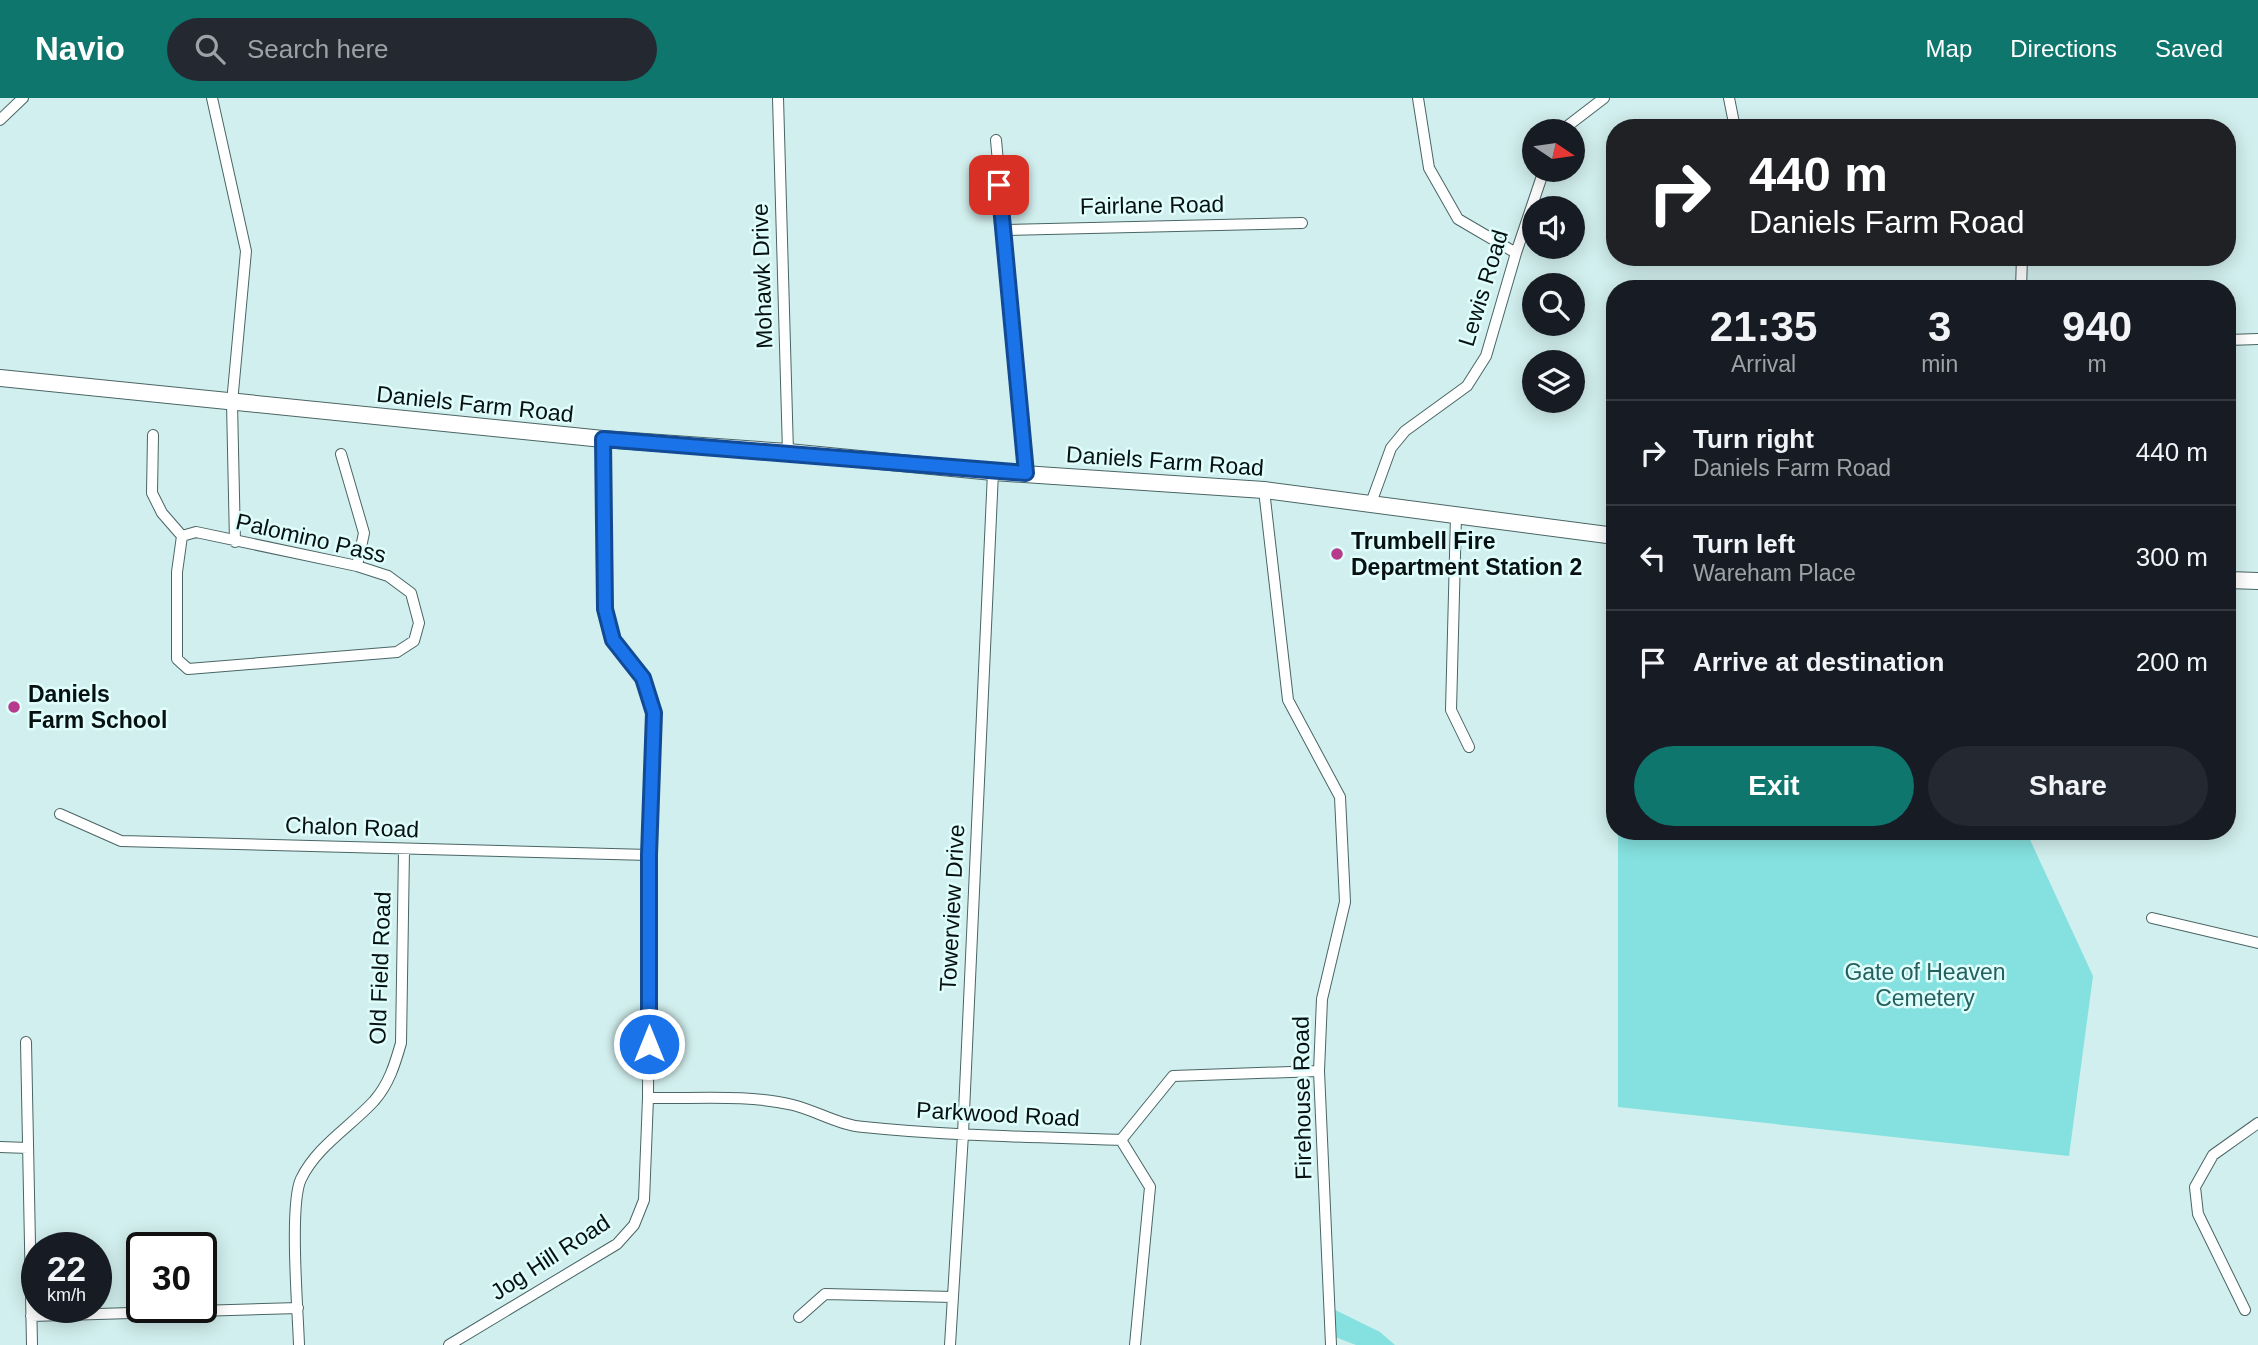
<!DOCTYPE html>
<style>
body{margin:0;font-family:Arial,sans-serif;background:#242831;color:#f1f3f6;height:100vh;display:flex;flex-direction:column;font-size:26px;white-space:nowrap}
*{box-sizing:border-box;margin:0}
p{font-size:23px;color:#9ea1a6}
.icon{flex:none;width:38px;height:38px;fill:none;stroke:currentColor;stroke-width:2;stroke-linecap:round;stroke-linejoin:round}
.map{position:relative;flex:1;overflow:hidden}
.drawer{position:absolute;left:1606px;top:182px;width:630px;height:560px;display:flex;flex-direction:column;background:#171b24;border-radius:28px;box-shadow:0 4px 18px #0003}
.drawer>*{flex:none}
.guide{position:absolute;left:1606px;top:21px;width:630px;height:147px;border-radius:28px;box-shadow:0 4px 18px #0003;background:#202124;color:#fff;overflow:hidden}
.needle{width:46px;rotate:103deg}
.fabs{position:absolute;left:1522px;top:21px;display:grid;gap:14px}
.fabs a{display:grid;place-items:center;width:63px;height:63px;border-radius:50%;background:#171b24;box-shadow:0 4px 18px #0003;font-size:35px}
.speed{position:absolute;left:21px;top:1134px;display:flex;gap:14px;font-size:35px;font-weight:700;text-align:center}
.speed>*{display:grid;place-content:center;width:91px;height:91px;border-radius:50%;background:#171b24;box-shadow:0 4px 18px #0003;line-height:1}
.speed small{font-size:18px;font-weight:400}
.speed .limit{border:4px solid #111;border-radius:10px;background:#fff;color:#111}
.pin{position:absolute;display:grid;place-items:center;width:60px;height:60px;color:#fff;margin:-30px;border-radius:14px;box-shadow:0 4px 10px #0006}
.me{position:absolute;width:77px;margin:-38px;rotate:0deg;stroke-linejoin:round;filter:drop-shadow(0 0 5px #0008)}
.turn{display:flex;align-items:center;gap:24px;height:147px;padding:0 28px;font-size:32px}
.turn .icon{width:91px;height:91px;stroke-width:2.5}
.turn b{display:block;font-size:49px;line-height:60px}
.eta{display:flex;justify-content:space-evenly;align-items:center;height:119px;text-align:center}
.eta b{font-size:42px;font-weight:700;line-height:49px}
.button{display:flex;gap:14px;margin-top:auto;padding:14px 28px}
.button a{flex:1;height:80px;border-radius:42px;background:#0f766e;color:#fff;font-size:28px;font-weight:700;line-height:80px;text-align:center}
.button a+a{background:#242831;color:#f1f3f6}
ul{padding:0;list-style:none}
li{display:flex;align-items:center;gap:21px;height:105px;padding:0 28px;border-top:2px solid #363941}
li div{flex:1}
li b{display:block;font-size:26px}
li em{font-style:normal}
header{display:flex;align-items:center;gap:42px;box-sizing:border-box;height:98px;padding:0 35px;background:#0f766e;color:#fff}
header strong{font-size:33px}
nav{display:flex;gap:38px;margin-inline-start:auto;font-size:24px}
.search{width:490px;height:63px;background:#242831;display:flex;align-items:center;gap:18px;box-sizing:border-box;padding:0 24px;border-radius:38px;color:#9ea1a6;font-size:26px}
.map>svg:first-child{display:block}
.green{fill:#84e1df}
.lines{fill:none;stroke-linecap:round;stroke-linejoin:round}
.minor-casing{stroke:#4a6564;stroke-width:12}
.secondary-casing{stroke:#4a6564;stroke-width:18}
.minor{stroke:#fff;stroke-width:10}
.secondary{stroke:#fff;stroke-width:16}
.route-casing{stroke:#114b97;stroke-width:18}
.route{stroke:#1a73e8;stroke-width:12}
.poi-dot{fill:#b63b8d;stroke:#defdfb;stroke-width:2.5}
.labels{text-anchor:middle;stroke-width:5;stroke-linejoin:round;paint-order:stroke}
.street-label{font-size:23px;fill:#071111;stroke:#defdfb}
.poi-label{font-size:23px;font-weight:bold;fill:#071111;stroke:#defdfb;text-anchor:start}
.park-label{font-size:23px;fill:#23605f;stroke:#defdfb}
</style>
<header>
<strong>Navio</strong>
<div class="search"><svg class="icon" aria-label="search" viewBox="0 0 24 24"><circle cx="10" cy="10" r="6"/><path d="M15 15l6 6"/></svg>Search here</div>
<nav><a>Map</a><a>Directions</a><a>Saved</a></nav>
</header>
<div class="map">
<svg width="2258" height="1247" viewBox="0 0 2258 1247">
<rect width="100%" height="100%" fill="#d1efee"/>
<path class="green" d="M 1618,733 L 2026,733 L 2093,878 L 2069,1058 L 1618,1009 Z
M 1325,1207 L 1380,1234 L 1395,1247 L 1356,1247 L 1325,1235 Z"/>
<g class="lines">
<g class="minor-casing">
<path id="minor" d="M 212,0 L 246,153 L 232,305 L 235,444
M 778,0 L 788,354
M 1418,0 L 1429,70 L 1458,121 L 1516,155
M 1729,0 L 1735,30
M 0,22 L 23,0
M 1561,33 L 1604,0
M 996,42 L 1026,375
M 1003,132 L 1302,125
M 2021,191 L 2022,159
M 2228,242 L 2258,241
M 153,337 L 152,395 L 162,415 L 182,438
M 341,356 L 364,435 L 357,468
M 1264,392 L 1288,602 L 1340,699 L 1345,804 L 1322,901 L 1319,973 L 1331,1247
M 1371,405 L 1391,350 L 1405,333 L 1467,288 L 1486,258 L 1516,155 L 1544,72
M 1456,418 L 1451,612 L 1469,649
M 196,434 L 357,468 L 388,478 L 411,495 L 419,525 L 414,543 L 397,554 L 188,571 L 177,561 L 177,474 L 182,438 Z
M 60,716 L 121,743 L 649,757
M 2152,820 L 2258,845
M 26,944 L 32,1247
M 648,1000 C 695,1001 747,996 793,1007 C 817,1013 838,1027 864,1029 C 950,1038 1036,1039 1121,1042
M 1121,1042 L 1173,978 L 1319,973
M 1121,1042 L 1150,1089 L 1135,1247
M 0,1049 L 28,1050
M 2245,1212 L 2198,1116 L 2195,1089 L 2213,1057 L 2258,1025
M 31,1218 L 298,1210
M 799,1219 L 825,1196 L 953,1199
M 299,1247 C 298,1214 289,1106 301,1081 C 317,1048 350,1029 374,1003 C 389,986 395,966 401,945 L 404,752
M 449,1247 L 617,1146 L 634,1127 L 644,1102 L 648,1000 L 649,757 L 654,615 L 643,580 L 613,542 L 605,511 L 603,341
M 950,1247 L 963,1036 L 993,374"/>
</g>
<g class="secondary-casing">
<path id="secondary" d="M 0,280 L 603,341 L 788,354 L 993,374 L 1264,392 L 1615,438
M 2228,482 L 2258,483"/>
</g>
<use href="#minor" class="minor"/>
<use href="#secondary" class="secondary"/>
</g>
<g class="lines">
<g class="route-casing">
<path id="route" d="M 649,946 L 649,757 L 654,615 L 643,580 L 613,542 L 605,511 L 603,341 L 1026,375 L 999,87"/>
</g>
<use href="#route" class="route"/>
</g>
<g class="poi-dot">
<circle cx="1337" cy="456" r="7"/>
<circle cx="14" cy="609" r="7"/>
</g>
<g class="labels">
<g class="street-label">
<text transform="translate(1152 107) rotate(-1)" y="8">Fairlane Road</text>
<text transform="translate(762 178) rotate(-92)" y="8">Mohawk Drive</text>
<text transform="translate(1483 190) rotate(-73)" y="8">Lewis Road</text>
<text transform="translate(475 306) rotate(6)" y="8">Daniels Farm Road</text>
<text transform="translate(1165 363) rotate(4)" y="8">Daniels Farm Road</text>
<text transform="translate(311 440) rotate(13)" y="8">Palomino Pass</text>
<text transform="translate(352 729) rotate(2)" y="8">Chalon Road</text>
<text transform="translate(952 810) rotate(-87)" y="8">Towerview Drive</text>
<text transform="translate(380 870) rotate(-88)" y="8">Old Field Road</text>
<text transform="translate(1302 1000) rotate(-91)" y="8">Firehouse Road</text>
<text transform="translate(998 1016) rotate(3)" y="8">Parkwood Road</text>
<text transform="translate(550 1159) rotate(-33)" y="8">Jog Hill Road</text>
</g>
<g class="poi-label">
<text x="1351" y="451">Trumbell Fire<tspan x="1351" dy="26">Department Station 2</tspan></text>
<text x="28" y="604">Daniels<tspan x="28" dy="26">Farm School</tspan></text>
</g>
<g class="park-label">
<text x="1925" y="882">Gate of Heaven<tspan x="1925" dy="26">Cemetery</tspan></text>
</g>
</g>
</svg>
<div class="fabs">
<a><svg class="needle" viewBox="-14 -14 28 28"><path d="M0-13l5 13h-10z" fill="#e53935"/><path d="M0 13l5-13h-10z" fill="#9ea1a6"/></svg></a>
<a><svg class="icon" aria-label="sound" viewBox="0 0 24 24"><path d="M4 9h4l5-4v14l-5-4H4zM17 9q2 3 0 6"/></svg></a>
<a><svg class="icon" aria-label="search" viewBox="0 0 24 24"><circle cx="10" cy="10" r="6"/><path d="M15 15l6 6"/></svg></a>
<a><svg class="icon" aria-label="layers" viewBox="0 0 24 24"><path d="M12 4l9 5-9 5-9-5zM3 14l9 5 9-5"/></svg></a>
</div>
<div class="speed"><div>22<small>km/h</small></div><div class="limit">30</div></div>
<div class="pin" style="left:999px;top:87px;background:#d93025"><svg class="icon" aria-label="arrive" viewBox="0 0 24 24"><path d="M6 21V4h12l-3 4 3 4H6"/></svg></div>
<svg class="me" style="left:649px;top:946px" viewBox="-20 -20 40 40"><circle r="17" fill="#1a73e8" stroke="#fff" stroke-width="3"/><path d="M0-11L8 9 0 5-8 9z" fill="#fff"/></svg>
<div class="guide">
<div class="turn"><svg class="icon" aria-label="right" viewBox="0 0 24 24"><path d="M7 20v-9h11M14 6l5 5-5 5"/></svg><div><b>440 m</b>Daniels Farm Road</div></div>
</div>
<section class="drawer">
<div class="eta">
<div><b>21:35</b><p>Arrival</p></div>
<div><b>3</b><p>min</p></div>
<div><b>940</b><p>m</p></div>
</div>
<ul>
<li><svg class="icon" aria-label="right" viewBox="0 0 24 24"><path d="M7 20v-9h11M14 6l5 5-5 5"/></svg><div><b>Turn right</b><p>Daniels Farm Road</p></div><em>440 m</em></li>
<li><svg class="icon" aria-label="left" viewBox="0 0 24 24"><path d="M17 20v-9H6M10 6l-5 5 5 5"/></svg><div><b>Turn left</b><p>Wareham Place</p></div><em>300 m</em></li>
<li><svg class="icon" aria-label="arrive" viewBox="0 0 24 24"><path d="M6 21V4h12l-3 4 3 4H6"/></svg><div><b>Arrive at destination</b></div><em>200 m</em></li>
</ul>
<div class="button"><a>Exit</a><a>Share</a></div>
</section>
</div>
